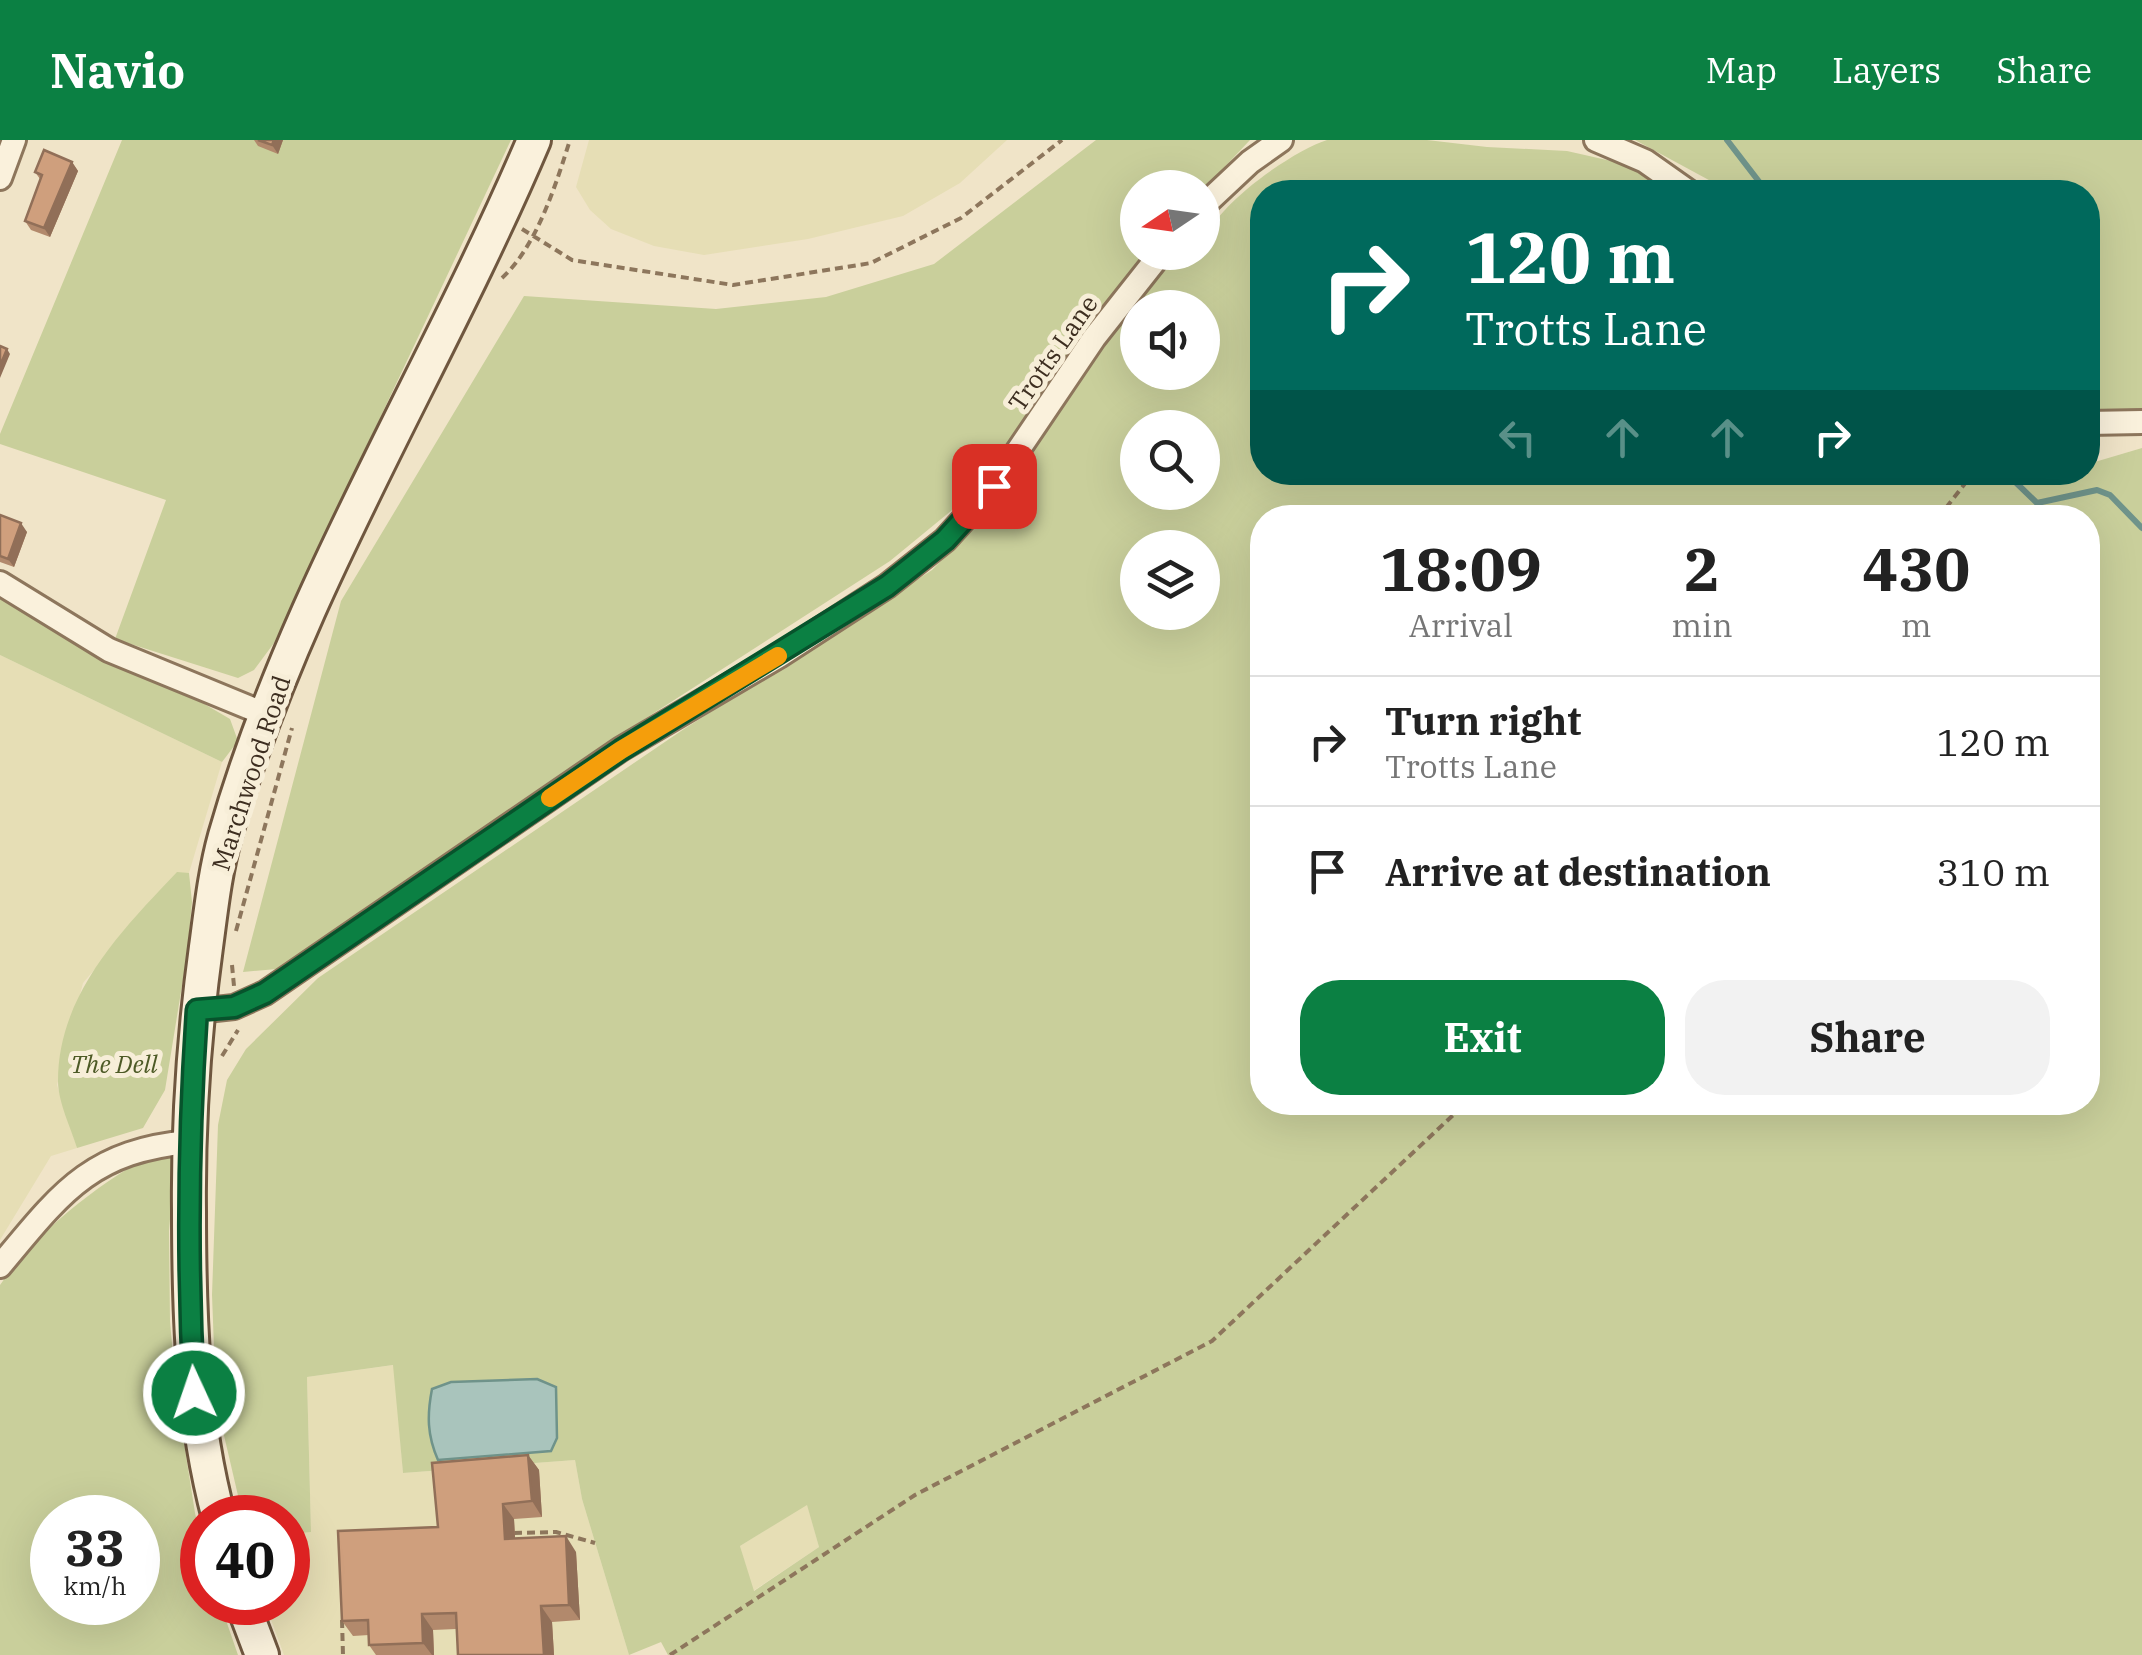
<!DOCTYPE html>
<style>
body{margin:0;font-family:"IBM Plex Serif",serif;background:#f2f2f2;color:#222;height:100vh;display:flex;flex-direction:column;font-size:38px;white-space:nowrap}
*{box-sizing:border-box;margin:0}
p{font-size:32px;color:#767676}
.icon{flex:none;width:55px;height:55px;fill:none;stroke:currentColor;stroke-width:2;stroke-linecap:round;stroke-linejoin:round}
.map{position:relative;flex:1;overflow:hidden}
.details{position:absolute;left:1250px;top:365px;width:850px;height:610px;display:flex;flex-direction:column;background:#fff;border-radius:40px;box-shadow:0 10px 40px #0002}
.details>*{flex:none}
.guide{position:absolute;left:1250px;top:40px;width:850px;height:305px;border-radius:40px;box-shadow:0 10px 40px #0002;background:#00695c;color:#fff;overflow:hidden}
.needle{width:65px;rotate:257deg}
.controls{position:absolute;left:1120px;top:30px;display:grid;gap:20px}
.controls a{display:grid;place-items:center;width:100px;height:100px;border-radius:50%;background:#fff;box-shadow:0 10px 40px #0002;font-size:50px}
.speed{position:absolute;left:30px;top:1355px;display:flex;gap:20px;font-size:50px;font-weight:700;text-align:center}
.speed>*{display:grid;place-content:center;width:130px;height:130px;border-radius:50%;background:#fff;box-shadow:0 10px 40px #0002;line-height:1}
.speed small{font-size:25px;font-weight:400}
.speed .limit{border:15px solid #d22;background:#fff;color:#111}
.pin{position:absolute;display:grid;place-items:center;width:85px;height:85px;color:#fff;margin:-42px;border-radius:20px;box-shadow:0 5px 15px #0006}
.me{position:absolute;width:110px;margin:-55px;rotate:357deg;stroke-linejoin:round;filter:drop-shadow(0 0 8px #0008)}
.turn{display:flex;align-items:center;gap:35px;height:210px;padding:0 50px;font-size:45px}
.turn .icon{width:130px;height:130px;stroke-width:2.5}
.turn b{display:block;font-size:70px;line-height:85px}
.lanes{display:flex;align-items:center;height:95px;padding:0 50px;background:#0003;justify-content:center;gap:50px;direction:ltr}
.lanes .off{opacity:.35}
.eta{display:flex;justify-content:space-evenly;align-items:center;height:170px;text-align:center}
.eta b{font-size:60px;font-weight:700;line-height:70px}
.button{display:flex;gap:20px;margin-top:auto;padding:20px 50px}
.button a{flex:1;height:115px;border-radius:40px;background:#0b8043;color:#fff;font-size:40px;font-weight:700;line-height:115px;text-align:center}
.button a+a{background:#f2f2f2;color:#222}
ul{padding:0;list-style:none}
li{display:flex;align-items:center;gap:30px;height:130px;padding:0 50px;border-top:2px solid #e0e0e0}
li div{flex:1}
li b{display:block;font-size:38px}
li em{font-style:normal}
header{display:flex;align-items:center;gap:60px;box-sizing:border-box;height:140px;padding:0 50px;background:#0b8043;color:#fff}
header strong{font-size:48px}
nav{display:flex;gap:55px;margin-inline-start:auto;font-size:35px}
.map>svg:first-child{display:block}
.farmland{fill:#e6deb5}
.green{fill:#c9cf9b;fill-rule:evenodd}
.water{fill:#a9c4bc;stroke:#6f938a;stroke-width:2.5}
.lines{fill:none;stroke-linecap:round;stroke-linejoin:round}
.stream{stroke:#6f938a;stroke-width:6}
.street-casing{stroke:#8d765c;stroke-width:28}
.secondary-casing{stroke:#6f573f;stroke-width:38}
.path{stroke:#8d765c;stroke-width:4;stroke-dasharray:8 5;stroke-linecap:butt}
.street{stroke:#faf1dc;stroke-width:22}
.secondary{stroke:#faf1dc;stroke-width:32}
.wall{fill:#b2896c}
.shaded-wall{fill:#916f58}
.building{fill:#cf9f7d;stroke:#916f58;stroke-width:2.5}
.route-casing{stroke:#07532c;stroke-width:25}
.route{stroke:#0b8043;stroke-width:18}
.slow{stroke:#f59e0b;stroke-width:18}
.labels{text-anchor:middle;stroke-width:10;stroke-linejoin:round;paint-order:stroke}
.street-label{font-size:25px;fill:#3d2e20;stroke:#f7eed8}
.park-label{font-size:25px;font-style:italic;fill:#4d5a26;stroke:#f7eed8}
</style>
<header>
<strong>Navio</strong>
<nav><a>Map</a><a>Layers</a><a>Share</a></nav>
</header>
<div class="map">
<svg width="2142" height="1515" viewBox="0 0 2142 1515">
<rect width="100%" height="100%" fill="#f0e4c8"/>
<path class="farmland" d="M 589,0 L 1007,0 L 960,43 L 903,76 L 808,99 L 704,115 L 654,106 L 611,89 L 590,70 L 576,47 Z
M 0,515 L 222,622 L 189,733 L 177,733 L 83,843 L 57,945 L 77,1008 L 51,1016 L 0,1100 Z
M 394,1225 L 403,1333 L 575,1320 L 582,1359 L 629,1515 L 284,1515 L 265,1463 L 288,1462 L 288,1394 L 311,1391 L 307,1237 Z
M 807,1364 L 819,1407 L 753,1451 L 740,1406 Z"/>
<path class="green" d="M 122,0 L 511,0 L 274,503 L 254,530 L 238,538 L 115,499 L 166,360 L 0,304 L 0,294 Z
M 1096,0 L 1250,0 L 1203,50 L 1202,48 L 1138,48 L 1138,112 L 1144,113 L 1020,287 L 957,366 L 890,421 L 626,591 L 277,829 L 243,832 L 341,461 L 524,156 L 716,169 L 826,157 L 934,124 Z
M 1327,0 L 1427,0 L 1487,7 L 1567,11 L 1629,25 L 1663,52 L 1262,52 L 1262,332 L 1949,332 L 2028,341 L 2057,333 L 2088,332 L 2088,324 L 2142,308 L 2142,1515 L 668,1515 L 661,1502 L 629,1515 L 582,1359 L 575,1320 L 403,1333 L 393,1225 L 307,1237 L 311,1392 L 288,1394 L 288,1378 L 243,1377 L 216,1261 L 212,1155 L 218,985 L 227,940 L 246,909 L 318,838 L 681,591 L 932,430 L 972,389 L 1152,138 L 1195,113 L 1202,112 C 1203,72 1292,11 1327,0 ZM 1138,168 L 1202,168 L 1202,232 L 1138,232 ZM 1138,288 L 1202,288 L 1202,352 L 1138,352 ZM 1262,378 L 2088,378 L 2088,962 L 1262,962 ZM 1138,408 L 1202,408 L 1202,472 L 1138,472 ZM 807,1365 L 819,1407 L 754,1451 L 740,1406 Z
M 1635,0 L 2142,0 L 2142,268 L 2117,272 L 2088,269 L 2088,52 L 1731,52 Z
M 0,455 L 93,511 L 201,562 L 230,579 L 238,601 L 222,622 L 0,515 Z
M 177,732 L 189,733 L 192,762 L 187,815 L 165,950 L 143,988 L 77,1008 C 71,988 58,962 58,941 C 58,855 121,791 177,732 Z
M 160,1010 L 175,1020 L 169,1091 L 170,1181 L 176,1252 L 195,1373 L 202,1402 L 202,1462 L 220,1463 L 238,1515 L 0,1515 L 0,1145 C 39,1089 100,1042 160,1010 ZM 52,1378 L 138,1378 L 138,1462 L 52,1462 Z"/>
<path class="water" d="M 537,1239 L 556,1247 L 557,1298 L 551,1311 L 438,1320 C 427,1295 427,1275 432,1249 L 451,1242 Z"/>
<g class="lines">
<path class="stream" d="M 1727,0 L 1767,52
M 2005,332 L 2037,363 L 2097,350 L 2110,355 L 2142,388"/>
<g class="street-casing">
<path id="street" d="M 1596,0 L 1645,21 L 1689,52
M 0,38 L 14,0
M 1202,67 L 1250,22 L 1281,0
M 2088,283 L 2142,282
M 0,443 L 109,510 L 267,575
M 197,871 L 234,867 L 265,853 L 621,609 L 779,516 L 887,446 L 945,400 L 994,346 L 1094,198 L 1162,112
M 0,1126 C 60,1054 90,1011 189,1002"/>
</g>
<g class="secondary-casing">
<path id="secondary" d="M 219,1378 C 192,1277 189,1174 189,1071 C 188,982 194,895 206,807 C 211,770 215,732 225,696 C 295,451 435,233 534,0
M 242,1462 L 262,1515"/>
</g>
<path class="path" d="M 522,89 L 572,120 L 733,145 L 871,123 L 961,78 L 1062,0
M 502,138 C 537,106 556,44 570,0
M 1938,378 L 1974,332
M 236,791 L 292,588
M 232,825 L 234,846
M 222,916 L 238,890
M 514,1393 L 556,1392 L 595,1403
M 342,1480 L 343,1515
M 670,1515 L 915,1355 L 1212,1201 L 1467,962"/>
<use href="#street" class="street"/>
<use href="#secondary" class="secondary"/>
</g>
<path class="wall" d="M 254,0 L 283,0 L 278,14 L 258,6 Z
M 72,22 L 78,31 L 50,97 L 31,90 L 25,81 L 40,39 L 35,32 Z
M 0,375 L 27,392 L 14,427 L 0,422 Z
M 528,1315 L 539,1330 L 542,1377 L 514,1379 L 515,1399 L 576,1412 L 580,1480 L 552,1482 L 554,1515 L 458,1515 L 456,1489 L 433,1490 L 434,1515 L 376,1515 L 369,1505 L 369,1495 L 353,1496 L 342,1481 L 438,1387 Z"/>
<path class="shaded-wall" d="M 274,0 L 283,0 L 278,14 L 272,5 Z
M 72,22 L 78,31 L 50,97 L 44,88 Z
M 7,209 L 10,214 L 0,238 L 0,226 Z
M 21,383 L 27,392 L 14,427 L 8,419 Z
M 528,1315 L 539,1330 L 542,1377 L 532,1361 Z
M 503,1364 L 514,1379 L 516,1415 L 505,1399 Z
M 566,1396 L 576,1412 L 580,1480 L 569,1465 Z
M 541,1466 L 552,1482 L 554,1515 L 544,1515 Z
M 422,1474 L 433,1490 L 434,1515 L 432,1515 L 423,1503 Z"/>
<path class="building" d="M 258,0 L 274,0 L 272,5 Z
M 44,10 L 72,22 L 44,88 L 25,81 L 42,35 L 35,32 Z
M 0,206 L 7,209 L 0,226 Z
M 0,375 L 21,383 L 8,419 L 0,416 Z
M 528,1315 L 532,1361 L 503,1364 L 505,1399 L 566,1396 L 569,1465 L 541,1466 L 544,1515 L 458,1515 L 456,1473 L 422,1474 L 423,1503 L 369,1505 L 368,1480 L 342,1481 L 338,1391 L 438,1387 L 432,1323 Z"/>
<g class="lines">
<g class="route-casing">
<path id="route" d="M 194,1253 C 187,1125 188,998 197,870 L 234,867 L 265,853 L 621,610 L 887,446 L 945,400 L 994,346"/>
</g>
<use href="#route" class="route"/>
<path class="slow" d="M 550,658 L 621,610 L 778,516"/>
</g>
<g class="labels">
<g class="street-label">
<text transform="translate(1053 213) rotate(-55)" y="9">Trotts Lane</text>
<text transform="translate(251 633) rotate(-72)" y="9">Marchwood Road</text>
</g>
<g class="park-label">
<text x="114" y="933">The Dell</text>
</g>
</g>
</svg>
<div class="controls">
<a><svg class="needle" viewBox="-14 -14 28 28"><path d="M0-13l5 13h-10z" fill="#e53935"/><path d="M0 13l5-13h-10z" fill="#767676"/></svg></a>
<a><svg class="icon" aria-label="sound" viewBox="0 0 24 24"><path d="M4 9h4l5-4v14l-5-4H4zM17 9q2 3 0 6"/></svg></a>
<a><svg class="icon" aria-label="search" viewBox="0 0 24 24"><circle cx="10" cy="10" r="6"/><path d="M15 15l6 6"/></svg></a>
<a><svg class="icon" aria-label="layers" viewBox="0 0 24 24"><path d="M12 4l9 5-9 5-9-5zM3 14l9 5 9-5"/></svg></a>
</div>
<div class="speed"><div>33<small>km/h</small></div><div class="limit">40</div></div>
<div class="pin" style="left:994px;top:346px;background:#d93025"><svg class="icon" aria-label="arrive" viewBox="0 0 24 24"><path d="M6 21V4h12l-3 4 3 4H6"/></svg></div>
<svg class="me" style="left:194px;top:1253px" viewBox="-20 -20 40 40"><circle r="17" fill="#0b8043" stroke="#fff" stroke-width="3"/><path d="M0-11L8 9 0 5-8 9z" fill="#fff"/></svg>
<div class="guide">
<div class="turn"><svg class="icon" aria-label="right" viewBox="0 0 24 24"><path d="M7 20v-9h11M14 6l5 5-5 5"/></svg><div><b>120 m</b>Trotts Lane</div></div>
<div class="lanes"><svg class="icon off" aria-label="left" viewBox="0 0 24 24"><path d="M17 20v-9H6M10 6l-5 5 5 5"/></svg><svg class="icon off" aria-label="ahead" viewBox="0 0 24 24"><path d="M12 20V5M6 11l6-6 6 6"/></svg><svg class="icon off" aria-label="ahead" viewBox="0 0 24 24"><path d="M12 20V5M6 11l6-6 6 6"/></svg><svg class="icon" aria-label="right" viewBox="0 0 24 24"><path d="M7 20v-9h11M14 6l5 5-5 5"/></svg></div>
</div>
<section class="details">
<div class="eta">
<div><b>18:09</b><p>Arrival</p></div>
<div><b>2</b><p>min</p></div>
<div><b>430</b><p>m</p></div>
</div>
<ul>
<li><svg class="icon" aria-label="right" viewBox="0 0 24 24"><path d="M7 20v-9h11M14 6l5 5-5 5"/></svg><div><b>Turn right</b><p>Trotts Lane</p></div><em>120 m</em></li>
<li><svg class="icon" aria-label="arrive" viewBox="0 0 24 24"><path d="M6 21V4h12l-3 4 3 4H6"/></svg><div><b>Arrive at destination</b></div><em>310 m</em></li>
</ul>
<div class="button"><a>Exit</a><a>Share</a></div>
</section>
</div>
